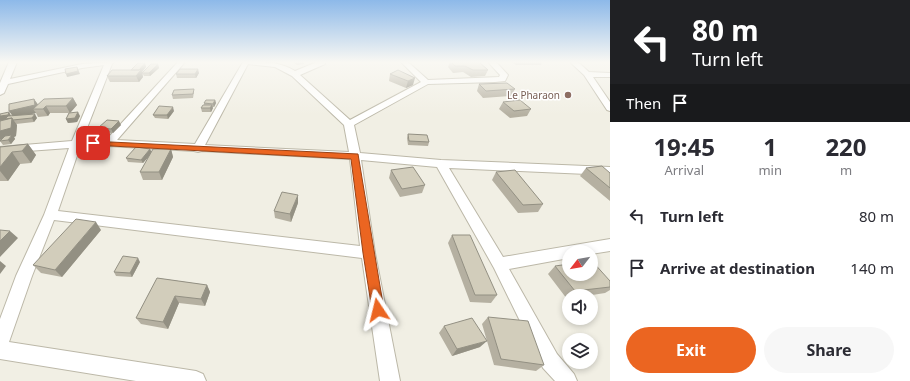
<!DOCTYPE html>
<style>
body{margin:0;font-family:"Noto Sans",sans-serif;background:#f7f7f7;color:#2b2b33;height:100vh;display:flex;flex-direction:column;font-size:15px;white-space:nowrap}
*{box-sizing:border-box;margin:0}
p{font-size:13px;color:#7c7c81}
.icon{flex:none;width:22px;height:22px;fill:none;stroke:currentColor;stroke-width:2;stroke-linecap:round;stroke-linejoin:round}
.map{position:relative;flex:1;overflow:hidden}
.sheet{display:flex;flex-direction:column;background:#fff;width:300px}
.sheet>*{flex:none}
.hud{background:#202124;color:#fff;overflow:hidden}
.needle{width:26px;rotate:239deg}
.buttons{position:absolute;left:562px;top:245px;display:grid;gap:8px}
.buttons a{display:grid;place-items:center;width:36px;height:36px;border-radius:50%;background:#fff;box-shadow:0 2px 6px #0003;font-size:20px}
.pin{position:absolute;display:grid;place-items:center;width:34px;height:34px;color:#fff;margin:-17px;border-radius:8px;box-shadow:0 2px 6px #0006}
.me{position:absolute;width:44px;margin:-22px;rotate:350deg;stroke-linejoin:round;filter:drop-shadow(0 0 3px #0008)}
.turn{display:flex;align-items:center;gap:14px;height:84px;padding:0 16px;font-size:18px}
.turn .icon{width:52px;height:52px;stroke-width:2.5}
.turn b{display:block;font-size:28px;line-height:34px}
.then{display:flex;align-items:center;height:38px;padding:0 16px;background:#0003;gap:8px;font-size:15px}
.eta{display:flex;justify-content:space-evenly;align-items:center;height:68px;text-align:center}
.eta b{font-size:24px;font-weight:700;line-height:28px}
.cta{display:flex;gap:8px;margin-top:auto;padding:8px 16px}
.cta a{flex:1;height:46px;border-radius:24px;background:#eb6521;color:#fff;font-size:16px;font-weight:700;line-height:46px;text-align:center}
.cta a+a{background:#f7f7f7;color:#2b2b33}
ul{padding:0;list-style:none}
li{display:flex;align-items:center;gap:12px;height:52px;padding:0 16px}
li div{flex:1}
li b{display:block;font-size:15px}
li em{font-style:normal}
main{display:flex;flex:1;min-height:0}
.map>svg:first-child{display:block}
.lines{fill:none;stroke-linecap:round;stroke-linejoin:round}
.street-casing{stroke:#bcb8a8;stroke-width:2}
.street{fill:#fff;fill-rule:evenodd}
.wall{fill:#b5b0a1}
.shaded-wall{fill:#939083}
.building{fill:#d2cdbb;stroke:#939083}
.route{fill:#eb6521;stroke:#994215}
.education-dot{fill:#8d6e63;stroke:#fff;stroke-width:1.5}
.labels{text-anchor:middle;stroke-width:3;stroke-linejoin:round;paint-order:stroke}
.far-education-label{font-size:10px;fill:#785e54;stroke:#fff;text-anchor:end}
</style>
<main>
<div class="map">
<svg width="610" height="381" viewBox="0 0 610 381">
<rect width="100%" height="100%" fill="#f1efe4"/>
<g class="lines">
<g class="street-casing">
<path id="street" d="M 9,62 L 17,62 L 10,79 L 82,64 L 114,62 L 112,64 L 82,141 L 106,140 L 178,62 L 185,62 L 117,140 L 195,144 L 243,62 C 262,62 279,61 295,71 L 317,62 L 325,62 L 325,64 L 300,75 L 350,120 L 421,82 L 401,62 L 408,62 L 428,80 L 499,77 L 500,75 L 488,62 L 496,62 L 508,75 L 505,81 L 495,82 L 428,84 L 354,125 L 360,153 L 441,160 L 610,167 L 610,175 L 449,168 L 503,257 L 610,239 L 610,251 L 591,254 L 591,252 L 569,252 L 569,258 L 509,269 L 557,354 L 574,374 L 577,381 L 555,381 L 543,368 L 494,268 L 437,167 L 361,160 L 375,253 L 400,381 L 380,381 L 362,258 L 54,220 L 32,276 L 9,342 L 196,371 L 203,374 L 206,381 L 136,381 L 0,359 L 0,319 L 16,276 L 44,215 L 69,148 L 0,153 L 0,147 L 72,141 L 104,65 L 82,68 L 8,84 L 4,93 L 0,95 L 0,83 ZM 248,64 L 275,67 L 292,76 L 344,125 L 349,152 L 205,145 ZM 109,146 L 194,151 L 198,152 L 202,151 L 350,159 L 360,246 L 58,211 L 80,147 Z
M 570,62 L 578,62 L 589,72 L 610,73 L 610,77 L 593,77 L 610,102 L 610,111 L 607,110 L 584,75 Z"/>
</g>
<use href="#street" class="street"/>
</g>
<path class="wall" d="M 293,62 L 304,62 L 304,64 L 297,65 Z
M 450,62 L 479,62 L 488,70 L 485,76 L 471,77 L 463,72 L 453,73 L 448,67 Z
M 512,62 L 542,62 L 541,65 L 516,65 Z
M 145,63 L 146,67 L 142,72 L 143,77 L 139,82 L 110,82 L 107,76 L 131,70 Z
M 158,64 L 159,68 L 150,76 L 144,76 L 142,73 Z
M 398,70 L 413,85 L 406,88 L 389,81 L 390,74 Z
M 199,73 L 196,78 L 177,78 L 176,74 Z
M 479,84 L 515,89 L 511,96 L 483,98 L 477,91 Z
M 194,92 L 193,98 L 173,99 L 172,95 Z
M 73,98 L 77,105 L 70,113 L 80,116 L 77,122 L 68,123 L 66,119 L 69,113 L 50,113 L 48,116 L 38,117 L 36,113 L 30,114 L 37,118 L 34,122 L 16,124 L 17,125 L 16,136 L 14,137 L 15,139 L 11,144 L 3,145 L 0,141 L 1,140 L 9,112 L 11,116 L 13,116 L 9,111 L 34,99 L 38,105 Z
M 215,100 L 216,103 L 214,107 L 212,107 L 213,108 L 211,112 L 202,112 L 201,108 L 204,105 L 204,103 Z
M 503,102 L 531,109 L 527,116 L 510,118 L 499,109 Z
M 174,111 L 168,119 L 155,118 L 153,115 Z
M 121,125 L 113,133 L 100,132 L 98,128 Z
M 408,134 L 429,142 L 428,146 L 408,145 L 407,138 Z
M 28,144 L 36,155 L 31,163 L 20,164 L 8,181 L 0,181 L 0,147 Z
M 150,149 L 151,153 L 171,149 L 173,157 L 162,180 L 143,180 L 140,172 L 150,155 L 143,163 L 128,162 L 126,158 Z
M 586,168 L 610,173 L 610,201 L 580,176 Z
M 391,170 L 425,185 L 422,193 L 400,197 L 389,178 Z
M 496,172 L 543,204 L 538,212 L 518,213 L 492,180 Z
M 298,203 L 291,222 L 275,218 L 274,211 Z
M 101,230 L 62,277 L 41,273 L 33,265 Z
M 452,235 L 497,295 L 491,303 L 470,302 L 448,243 Z
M 140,262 L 132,277 L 116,276 L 114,272 Z
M 555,266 L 610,281 L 610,290 L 605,293 L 586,296 L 569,296 L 569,298 L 567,299 L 548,274 Z
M 157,278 L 207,285 L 210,292 L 205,306 L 179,303 L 168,329 L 141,324 L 136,318 Z
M 488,317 L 544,365 L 536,371 L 494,365 L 482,324 Z
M 444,326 L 480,347 L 452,356 L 439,333 Z"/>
<path class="shaded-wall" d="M 145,63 L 146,67 L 142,72 L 143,77 L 139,82 L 136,76 L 137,72 Z
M 158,64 L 159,68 L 150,76 L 149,73 Z
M 77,67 L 80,74 L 67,77 L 66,74 Z
M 198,69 L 199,73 L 196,78 L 195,74 Z
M 415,78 L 413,85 L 406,88 L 408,81 Z
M 73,98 L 77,105 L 70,113 L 66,106 Z
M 34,99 L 39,106 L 33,109 L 36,113 L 14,118 L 9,111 Z
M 215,100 L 216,103 L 214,107 L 213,104 Z
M 212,105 L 213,108 L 211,112 L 210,108 Z
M 46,106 L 50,113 L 48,116 L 43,109 Z
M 173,107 L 174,111 L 168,119 L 167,115 Z
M 9,112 L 11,116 L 11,119 L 0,121 L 0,116 Z
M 78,112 L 80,116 L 77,122 L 68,123 L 66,119 Z
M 35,114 L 37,118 L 34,122 L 32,118 Z
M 12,118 L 17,125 L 16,136 L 14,137 L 15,139 L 11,144 L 8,140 L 11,137 L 0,140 L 0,131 Z
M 119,121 L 121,125 L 113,133 L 111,129 Z
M 28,144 L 36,155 L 31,163 L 22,151 Z
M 150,149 L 152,153 L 143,163 L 141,160 Z
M 171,149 L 173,157 L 162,180 L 159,172 Z
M 12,152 L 20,164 L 8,181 L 0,171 L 0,167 Z
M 298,195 L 298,203 L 291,222 L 290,214 Z
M 96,222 L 101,230 L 62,277 L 55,270 Z
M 10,231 L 18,238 L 0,257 L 0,241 Z
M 138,258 L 140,262 L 132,277 L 130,273 Z
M 0,261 L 6,266 L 0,274 Z
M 207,285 L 210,292 L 205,306 L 201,299 Z
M 175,296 L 179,303 L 168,329 L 163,322 Z
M 487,341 L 480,347 L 452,356 L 457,349 Z"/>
<path class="building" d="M 451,62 L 479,62 L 488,70 L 473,70 L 465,66 L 455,66 Z
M 138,63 L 145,63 L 139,70 L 131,70 Z
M 151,64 L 158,64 L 149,73 L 142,73 Z
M 77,67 L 78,71 L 66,74 L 65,69 Z
M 180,69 L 198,69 L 195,74 L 176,74 Z
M 112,70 L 141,70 L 136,76 L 107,76 Z
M 398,70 L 415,78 L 408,81 L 390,74 Z
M 507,83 L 515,89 L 486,91 L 479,84 Z
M 194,89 L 193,94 L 172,95 L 174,90 Z
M 73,98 L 66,106 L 46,106 L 43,109 L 33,109 L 44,99 Z
M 34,99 L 35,105 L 9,111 L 9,104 Z
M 206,100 L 215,100 L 213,104 L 204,103 Z
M 520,100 L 531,109 L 514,111 L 503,102 Z
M 203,105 L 212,105 L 210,108 L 201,108 Z
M 159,106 L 173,107 L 167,115 L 153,115 Z
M 9,112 L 8,115 L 0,116 L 0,114 Z
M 78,112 L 75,118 L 66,119 L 69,113 Z
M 35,114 L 32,118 L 13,120 L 12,118 L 5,119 L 8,116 Z
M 12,118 L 11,128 L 0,131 L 0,121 Z
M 107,120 L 119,121 L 111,129 L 98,128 Z
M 408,134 L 427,135 L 429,142 L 409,141 Z
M 12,135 L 8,140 L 0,141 L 5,136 Z
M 28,144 L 22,151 L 12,152 L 0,167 L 0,147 Z
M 136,147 L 150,149 L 141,160 L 126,158 Z
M 153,149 L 171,149 L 159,172 L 140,172 Z
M 602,166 L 610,173 L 610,188 L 586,168 Z
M 413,167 L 425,185 L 402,189 L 391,170 Z
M 515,170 L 543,204 L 523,205 L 496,172 Z
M 282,192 L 298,195 L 290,214 L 274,211 Z
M 76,219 L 96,222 L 55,270 L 33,265 Z
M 0,230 L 10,231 L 0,241 Z
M 452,235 L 470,235 L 497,295 L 475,295 Z
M 123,256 L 138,258 L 130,273 L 114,272 Z
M 591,261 L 592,261 L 610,281 L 610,287 L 575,291 L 555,266 L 569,264 L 569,274 L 591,274 Z
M 157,278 L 207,285 L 201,299 L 175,296 L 163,322 L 136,318 Z
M 488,317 L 528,321 L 544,365 L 501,359 Z
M 472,318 L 487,341 L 457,349 L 444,326 Z"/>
<linearGradient id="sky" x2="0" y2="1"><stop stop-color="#8db9e9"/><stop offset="0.54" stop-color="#f9f8f3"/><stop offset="1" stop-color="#f9f8f3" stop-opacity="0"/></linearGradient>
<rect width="610" height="115" fill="url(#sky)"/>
<path class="route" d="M 90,141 L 358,154 L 384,310 L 382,314 L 378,316 L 373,314 L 372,310 L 363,253 L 351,159 L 93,145 L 90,145 Z"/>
<circle class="education-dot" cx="568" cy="95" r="4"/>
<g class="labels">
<g class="far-education-label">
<text x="560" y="99">Le Pharaon</text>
</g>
</g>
</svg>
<div class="buttons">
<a><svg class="needle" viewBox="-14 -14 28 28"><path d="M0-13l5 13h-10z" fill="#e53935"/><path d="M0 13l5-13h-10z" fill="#7c7c81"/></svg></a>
<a><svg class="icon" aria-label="sound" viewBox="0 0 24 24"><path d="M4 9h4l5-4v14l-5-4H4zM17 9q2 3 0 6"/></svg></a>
<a><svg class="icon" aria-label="layers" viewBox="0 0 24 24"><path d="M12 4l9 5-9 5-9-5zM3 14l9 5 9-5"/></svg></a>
</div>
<div class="pin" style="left:93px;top:143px;background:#d93025"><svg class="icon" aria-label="arrive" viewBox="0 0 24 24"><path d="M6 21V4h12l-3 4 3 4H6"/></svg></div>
<svg class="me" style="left:378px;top:310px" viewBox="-20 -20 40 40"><path d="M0-17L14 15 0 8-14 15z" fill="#eb6521" stroke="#fff" stroke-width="4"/></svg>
</div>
<section class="sheet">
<div class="hud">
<div class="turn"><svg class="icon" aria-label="left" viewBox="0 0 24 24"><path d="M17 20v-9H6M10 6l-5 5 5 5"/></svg><div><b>80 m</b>Turn left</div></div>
<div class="then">Then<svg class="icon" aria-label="arrive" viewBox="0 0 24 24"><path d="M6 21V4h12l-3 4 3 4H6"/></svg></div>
</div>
<div class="eta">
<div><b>19:45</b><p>Arrival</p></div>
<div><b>1</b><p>min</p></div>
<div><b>220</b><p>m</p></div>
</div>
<ul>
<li><svg class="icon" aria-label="left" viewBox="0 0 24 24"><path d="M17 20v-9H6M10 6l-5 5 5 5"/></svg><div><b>Turn left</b></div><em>80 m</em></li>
<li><svg class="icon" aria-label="arrive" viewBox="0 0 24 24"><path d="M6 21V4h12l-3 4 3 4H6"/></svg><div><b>Arrive at destination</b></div><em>140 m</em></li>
</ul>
<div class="cta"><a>Exit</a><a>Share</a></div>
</section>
</main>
